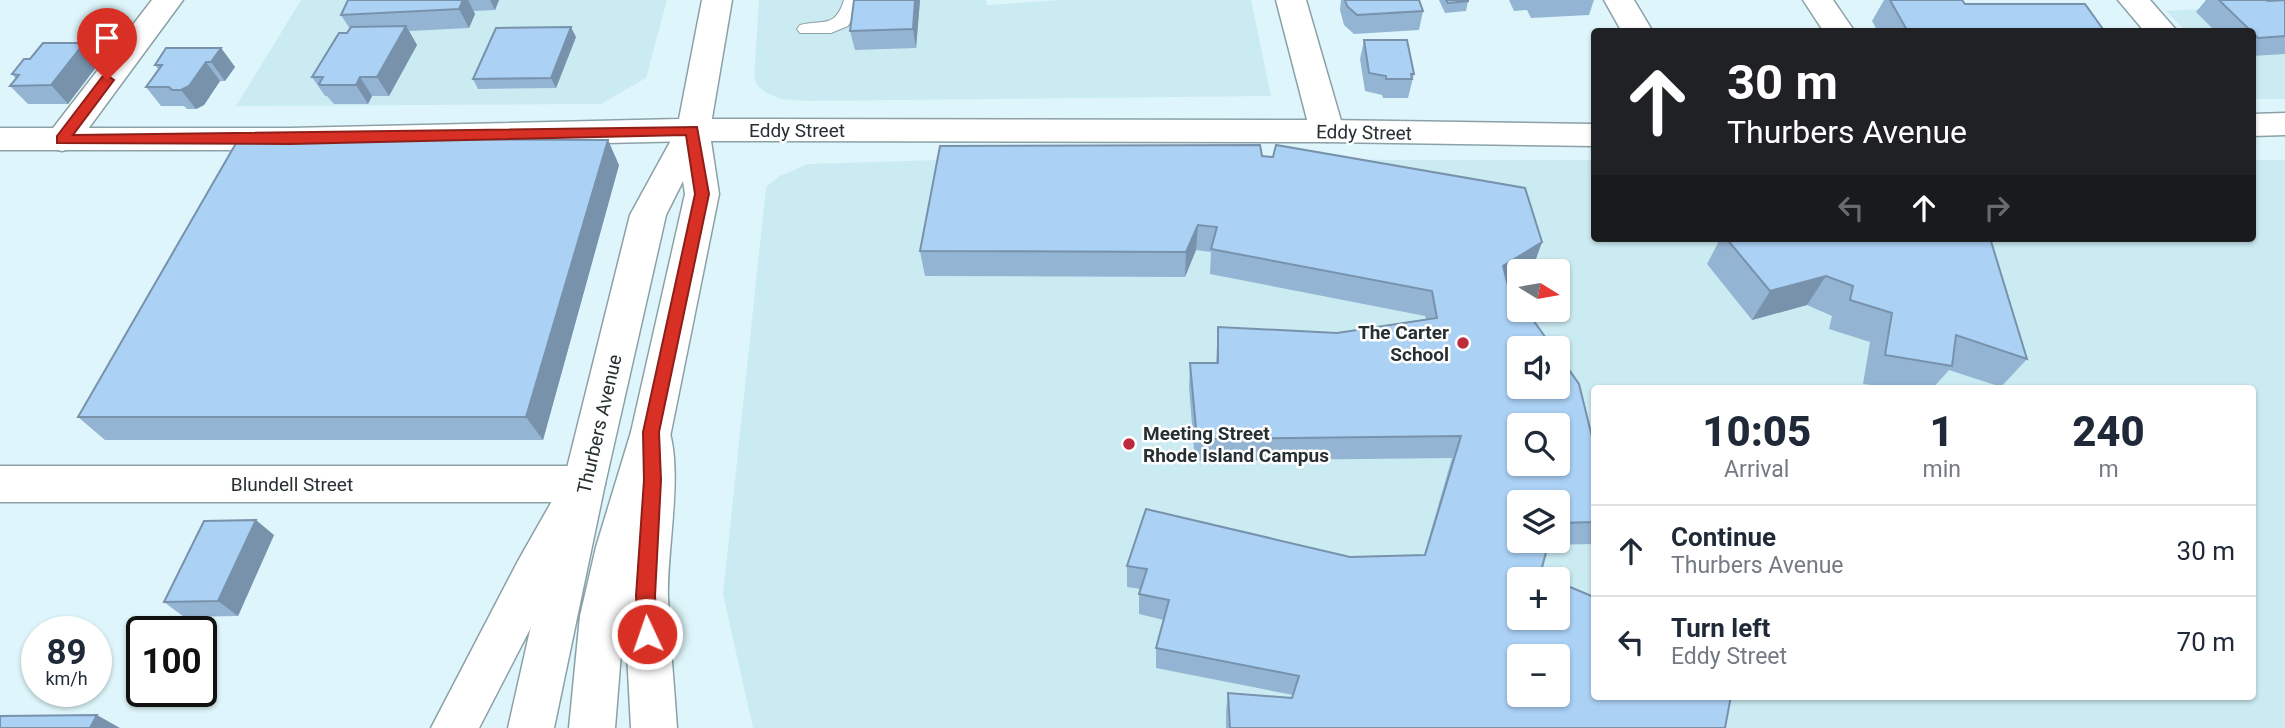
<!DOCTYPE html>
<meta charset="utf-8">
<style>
body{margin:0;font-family:Roboto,sans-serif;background:#f2f2f3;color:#1f2937;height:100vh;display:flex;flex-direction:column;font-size:26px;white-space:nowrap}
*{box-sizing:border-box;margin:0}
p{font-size:23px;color:#747a83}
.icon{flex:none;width:38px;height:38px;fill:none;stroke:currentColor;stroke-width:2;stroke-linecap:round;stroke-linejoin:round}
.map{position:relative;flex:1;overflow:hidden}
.details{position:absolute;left:1591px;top:385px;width:665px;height:315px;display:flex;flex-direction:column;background:#fff;border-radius:7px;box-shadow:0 2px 5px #0004}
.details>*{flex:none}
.top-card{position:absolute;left:1591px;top:28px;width:665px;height:214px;border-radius:7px;box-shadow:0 2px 5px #0004;background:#202124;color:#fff;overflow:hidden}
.needle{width:46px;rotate:101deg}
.tools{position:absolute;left:1507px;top:259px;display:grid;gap:14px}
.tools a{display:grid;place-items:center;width:63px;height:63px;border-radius:7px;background:#fff;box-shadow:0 2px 5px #0004;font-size:35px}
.speed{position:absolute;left:21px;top:616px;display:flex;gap:14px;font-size:35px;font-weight:700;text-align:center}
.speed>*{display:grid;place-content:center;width:91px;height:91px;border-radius:50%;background:#fff;box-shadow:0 2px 5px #0004;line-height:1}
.speed small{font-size:18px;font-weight:400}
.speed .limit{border:4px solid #111;border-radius:10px;background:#fff;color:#111}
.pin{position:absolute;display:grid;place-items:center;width:60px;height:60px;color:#fff;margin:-72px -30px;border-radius:50% 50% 50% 0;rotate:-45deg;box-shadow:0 0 7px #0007}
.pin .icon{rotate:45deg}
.me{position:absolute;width:77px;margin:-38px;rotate:357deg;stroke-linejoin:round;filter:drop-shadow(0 0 5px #0008)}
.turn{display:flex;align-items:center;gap:24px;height:147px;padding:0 21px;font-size:32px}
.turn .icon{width:91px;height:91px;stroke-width:2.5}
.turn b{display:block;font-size:49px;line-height:60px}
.lanes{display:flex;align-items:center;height:66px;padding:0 21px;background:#0003;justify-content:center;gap:35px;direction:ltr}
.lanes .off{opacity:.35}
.eta{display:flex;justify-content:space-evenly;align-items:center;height:119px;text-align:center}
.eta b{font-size:42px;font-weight:800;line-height:49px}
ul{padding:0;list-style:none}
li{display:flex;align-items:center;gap:21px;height:91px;padding:0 21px;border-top:2px solid #e0e1e3}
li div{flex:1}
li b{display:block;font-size:26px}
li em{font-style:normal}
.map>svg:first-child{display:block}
.built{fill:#cbebf3;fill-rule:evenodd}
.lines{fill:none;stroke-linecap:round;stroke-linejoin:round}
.service-casing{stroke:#8ba1a6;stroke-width:2}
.minor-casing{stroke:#8ba1a6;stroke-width:3}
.secondary-casing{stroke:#8ba1a6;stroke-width:3}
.primary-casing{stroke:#8ba1a6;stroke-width:3}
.motorway-casing{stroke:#8ba1a6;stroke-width:3}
.service{fill:#fff;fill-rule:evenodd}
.minor{fill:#fff;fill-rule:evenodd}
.secondary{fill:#fff;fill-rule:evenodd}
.primary{fill:#fff;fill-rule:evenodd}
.motorway{fill:#fff;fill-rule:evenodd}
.wall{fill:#93b4d3;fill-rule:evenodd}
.shaded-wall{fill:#7892ac}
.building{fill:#abd1f5;stroke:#7892ac;stroke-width:2;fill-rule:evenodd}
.route{fill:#d93025;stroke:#8d1f18;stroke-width:2}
.poi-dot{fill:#bd2c3d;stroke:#fefefe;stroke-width:2.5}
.labels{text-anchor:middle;stroke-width:5;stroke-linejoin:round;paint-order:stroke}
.street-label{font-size:19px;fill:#262f31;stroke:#fefefe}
.poi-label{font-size:19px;font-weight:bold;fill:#262f31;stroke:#fefefe;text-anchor:end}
</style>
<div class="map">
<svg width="2285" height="728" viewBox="0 0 2285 728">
<rect width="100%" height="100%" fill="#def6fb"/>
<path class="built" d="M 301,0 L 667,0 L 646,78 L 601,104 L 236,106 Z
M 759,0 L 986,0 L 987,5 L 1062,0 L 1251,0 L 1271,96 L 806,101 L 780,99 L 765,92 L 757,85 L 754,77 Z
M 2285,4 L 2285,99 L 2252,99 L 2252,32 L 2186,31 L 2166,11 Z
M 972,159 L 1594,160 L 1594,238 L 2252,238 L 2252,160 L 2285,160 L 2285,728 L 753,728 L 723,594 L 766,187 L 780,176 L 808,164 ZM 1519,271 L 1558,271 L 1558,310 L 1519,310 ZM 1519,348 L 1558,348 L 1558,387 L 1519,387 ZM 1594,388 L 2252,388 L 2252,696 L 1594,696 ZM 1519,425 L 1558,425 L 1558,464 L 1519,464 ZM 1519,502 L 1558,502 L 1558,541 L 1519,541 ZM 1519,579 L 1558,579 L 1558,618 L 1519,618 ZM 1519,656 L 1558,656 L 1558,695 L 1519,695 Z"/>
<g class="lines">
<g class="service-casing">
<path id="service" d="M 844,0 L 862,0 L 848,26 L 831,33 L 800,33 L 797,29 L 800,25 C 823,19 835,29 844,0 Z"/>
</g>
<g class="minor-casing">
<path id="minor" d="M 152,0 L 183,0 L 74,148 L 62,151 L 50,148 L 45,140 L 50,132 Z
M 1276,0 L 1306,0 L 1344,131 L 1339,139 L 1327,142 L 1315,139 L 1310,131 Z
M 1604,0 L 1634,0 L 1653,32 L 1622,32 Z
M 1803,0 L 1833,0 L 1855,32 L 1824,32 Z
M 2118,0 L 2150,0 L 2178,32 L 2145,32 Z
M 0,466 L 584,466 L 599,471 L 605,484 L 599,497 L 584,502 L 0,502 Z"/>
</g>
<g class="secondary-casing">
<path id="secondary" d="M 702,0 L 732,0 L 710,130 L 705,138 L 693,141 L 290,150 L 0,150 L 0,128 L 290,128 L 679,119 Z"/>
</g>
<g class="primary-casing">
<path id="primary" d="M 2285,113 L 2285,135 L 2252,136 L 2252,114 Z
M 693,119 L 1327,120 L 1594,124 L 1594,146 L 1327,142 L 711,141 L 719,194 L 671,432 L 638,547 L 624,616 L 615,728 L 569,728 L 580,616 L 596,547 L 631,432 L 685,194 L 683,181 L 666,215 L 605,484 L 554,728 L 508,728 L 563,484 L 630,215 L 681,122 Z"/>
</g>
<g class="motorway-casing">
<path id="motorway" d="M 651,415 L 665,420 C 686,462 666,550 668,598 C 670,641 674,685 677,728 L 631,728 L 624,596 L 632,480 L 631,432 L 637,420 Z
M 584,466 L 599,471 L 605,484 L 479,728 L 431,728 L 518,561 L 569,471 Z"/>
</g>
<use href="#service" class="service"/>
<use href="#minor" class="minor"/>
<use href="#secondary" class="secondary"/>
<use href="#primary" class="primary"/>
<use href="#motorway" class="motorway"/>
</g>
<path class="wall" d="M 348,0 L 499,0 L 495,10 L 473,11 L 475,14 L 469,28 L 409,31 L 417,45 L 389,96 L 372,96 L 368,104 L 334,104 L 327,96 L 325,96 L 312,77 L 350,29 L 341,15 Z
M 920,0 L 916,48 L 855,50 L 850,31 Z
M 1341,0 L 1419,0 L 1423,11 L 1419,30 L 1354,34 L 1344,25 L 1340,10 Z
M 1439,0 L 1468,0 L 1468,1 L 1466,11 L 1445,13 Z
M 1509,0 L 1594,0 L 1589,15 L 1531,18 L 1527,10 L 1514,11 Z
M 1884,0 L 1962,0 L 1965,4 L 2105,32 L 1878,32 L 1872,21 Z
M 2206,0 L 2266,0 L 2268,1 L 2285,0 L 2285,54 L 2252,56 L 2252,32 L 2216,32 L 2196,12 Z
M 576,37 L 556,88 L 478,89 L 473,79 Z
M 1364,40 L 1414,74 L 1408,98 L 1383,98 L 1382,95 L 1365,91 L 1360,59 Z
M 221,48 L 235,67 L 225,81 L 220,81 L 204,105 L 196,109 L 187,109 L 184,106 L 161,106 L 146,87 L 158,69 L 155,65 Z
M 100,62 L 68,104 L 28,104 L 10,86 L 16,79 L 12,74 Z
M 1262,156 L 1542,242 L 1533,267 L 1508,283 L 1516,317 L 1594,445 L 1594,544 L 1548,545 L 1540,575 L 1725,728 L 1226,728 L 1226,711 L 1228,693 L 1292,698 L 1293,695 L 1156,668 L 1156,648 L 1164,620 L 1139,614 L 1139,594 L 1141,589 L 1127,587 L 1127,566 L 1424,555 L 1452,458 L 1195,461 L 1189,387 L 1190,363 L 1216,363 L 1218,327 L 1337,333 L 1426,319 L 1425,316 L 1210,274 L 1211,252 L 1196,250 L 1185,277 L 925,276 L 920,251 ZM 1558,502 L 1558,541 L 1519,541 Z
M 619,165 L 543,440 L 105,440 L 78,417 Z
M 1715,238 L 1990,238 L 2027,359 L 2001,387 L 1949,370 L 1933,388 L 1894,388 L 1863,384 L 1870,342 L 1829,329 L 1832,316 L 1807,305 L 1752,320 L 1707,264 L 1718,243 Z
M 274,535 L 238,616 L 184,617 L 164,602 Z"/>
<path class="shaded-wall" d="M 463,0 L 468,0 L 475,14 L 469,28 L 459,9 Z
M 490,0 L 499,0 L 495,10 Z
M 915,0 L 920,0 L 916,48 L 913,29 Z
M 406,26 L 417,45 L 389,96 L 377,77 Z
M 571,27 L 576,37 L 556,88 L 551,78 Z
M 84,43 L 100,62 L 68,104 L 51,85 Z
M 221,48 L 235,67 L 225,81 L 211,62 Z
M 206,62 L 220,81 L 204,105 L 196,109 L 181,90 Z
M 360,77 L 372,96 L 368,104 L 356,85 Z
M 608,140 L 619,165 L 543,440 L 526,417 Z
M 1198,225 L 1196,250 L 1185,277 L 1186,252 Z
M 1542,242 L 1533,267 L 1526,271 L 1519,271 L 1519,276 L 1495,291 L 1503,266 Z
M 1826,276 L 1807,305 L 1752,320 L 1770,291 Z
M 256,520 L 274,535 L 238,616 L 218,601 Z
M 97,715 L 120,728 L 90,728 Z"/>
<path class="building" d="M 348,0 L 463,0 L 459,9 L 341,15 Z
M 854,0 L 915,0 L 913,29 L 850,31 Z
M 1345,0 L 1419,0 L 1423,11 L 1357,15 L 1347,6 Z
M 1446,0 L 1468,0 L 1468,1 L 1448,3 Z
M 1890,0 L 1962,0 L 1965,4 L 2085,4 L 2105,32 L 1908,32 Z
M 2219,0 L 2266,0 L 2268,1 L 2285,0 L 2285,36 L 2258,38 Z
M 406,26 L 377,77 L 360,77 L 356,85 L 321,85 L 319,84 L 323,77 L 312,77 L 339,33 L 347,33 L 351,27 Z
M 571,27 L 551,78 L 473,79 L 496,28 Z
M 1364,40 L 1407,40 L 1414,74 L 1411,74 L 1412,79 L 1386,79 L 1386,76 L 1369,73 Z
M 43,43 L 84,43 L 51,85 L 10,86 L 19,75 L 12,74 L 24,59 L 30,59 Z
M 166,48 L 221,48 L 211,62 L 206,62 L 189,86 L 181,90 L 172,90 L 169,87 L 146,87 L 162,65 L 155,65 Z
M 239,138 L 608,140 L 526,417 L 78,417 Z
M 1260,145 L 1262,156 L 1273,157 L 1276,145 L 1525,188 L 1542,242 L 1503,266 L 1516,317 L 1533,320 L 1553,348 L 1519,348 L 1519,387 L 1558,387 L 1558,354 L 1579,384 L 1594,445 L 1594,522 L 1558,523 L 1558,502 L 1519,502 L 1519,541 L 1549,541 L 1540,575 L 1550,579 L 1519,579 L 1519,618 L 1558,618 L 1558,582 L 1594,597 L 1594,696 L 1731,696 L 1725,728 L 1230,728 L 1228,693 L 1292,698 L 1299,676 L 1156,648 L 1169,600 L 1139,594 L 1147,569 L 1127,566 L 1146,509 L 1350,557 L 1425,555 L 1461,436 L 1197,439 L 1190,363 L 1218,363 L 1218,327 L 1337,333 L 1437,318 L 1432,291 L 1211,249 L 1217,227 L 1198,225 L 1186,252 L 920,251 L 940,146 ZM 1519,425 L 1558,425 L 1558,464 L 1519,464 ZM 1519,656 L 1558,656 L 1558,695 L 1519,695 Z
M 1726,238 L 1990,238 L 2027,359 L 1956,335 L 1952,366 L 1885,355 L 1892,313 L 1850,300 L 1853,286 L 1826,276 L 1770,291 Z
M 256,520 L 218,601 L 164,602 L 204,521 Z
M 97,715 L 90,728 L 0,728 L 0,716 Z"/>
<path class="route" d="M 107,75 L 114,80 L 73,135 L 697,127 L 709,194 L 659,432 L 661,480 L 655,596 L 657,634 L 654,640 L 647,643 L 641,640 L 638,634 L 636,596 L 644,480 L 643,432 L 695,194 L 686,135 L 290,144 L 57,143 L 57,136 L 102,77 Z"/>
<g class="poi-dot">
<circle cx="1463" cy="343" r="7"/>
<circle cx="1129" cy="444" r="7"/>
</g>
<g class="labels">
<g class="street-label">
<text x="797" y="137">Eddy Street</text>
<text transform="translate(1364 132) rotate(1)" y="7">Eddy Street</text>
<text transform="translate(599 424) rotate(-77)" y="7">Thurbers Avenue</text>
<text x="292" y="491">Blundell Street</text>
</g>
<g class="poi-label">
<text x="1449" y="339">The Carter<tspan x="1449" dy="22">School</tspan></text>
<text x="1143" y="440" text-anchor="start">Meeting Street<tspan x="1143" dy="22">Rhode Island Campus</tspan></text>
</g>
</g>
</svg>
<div class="tools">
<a><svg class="needle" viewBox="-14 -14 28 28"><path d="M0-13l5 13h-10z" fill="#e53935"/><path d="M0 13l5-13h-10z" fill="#747a83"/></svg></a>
<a><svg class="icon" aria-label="sound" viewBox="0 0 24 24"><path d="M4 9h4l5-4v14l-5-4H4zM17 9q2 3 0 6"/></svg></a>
<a><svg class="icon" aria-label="search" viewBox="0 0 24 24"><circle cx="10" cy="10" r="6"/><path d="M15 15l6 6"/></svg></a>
<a><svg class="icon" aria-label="layers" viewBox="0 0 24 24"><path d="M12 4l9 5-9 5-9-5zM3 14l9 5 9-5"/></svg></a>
<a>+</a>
<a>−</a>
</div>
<div class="speed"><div>89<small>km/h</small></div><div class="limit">100</div></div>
<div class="pin" style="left:107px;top:80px;background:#d93025"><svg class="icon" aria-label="arrive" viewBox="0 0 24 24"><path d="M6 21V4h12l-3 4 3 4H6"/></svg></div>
<svg class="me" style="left:647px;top:634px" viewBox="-20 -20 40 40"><circle r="17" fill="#d93025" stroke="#fff" stroke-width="3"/><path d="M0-11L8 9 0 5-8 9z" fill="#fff"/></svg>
<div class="top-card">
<div class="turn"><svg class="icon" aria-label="ahead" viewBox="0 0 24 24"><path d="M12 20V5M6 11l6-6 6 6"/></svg><div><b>30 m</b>Thurbers Avenue</div></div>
<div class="lanes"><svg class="icon off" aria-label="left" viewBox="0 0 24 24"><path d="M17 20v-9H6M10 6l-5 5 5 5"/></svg><svg class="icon" aria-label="ahead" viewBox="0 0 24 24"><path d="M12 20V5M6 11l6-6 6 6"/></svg><svg class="icon off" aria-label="right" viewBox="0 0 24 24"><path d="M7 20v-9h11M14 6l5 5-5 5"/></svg></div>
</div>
<section class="details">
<div class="eta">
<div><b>10:05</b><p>Arrival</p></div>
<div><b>1</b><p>min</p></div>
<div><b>240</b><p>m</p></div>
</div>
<ul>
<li><svg class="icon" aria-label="ahead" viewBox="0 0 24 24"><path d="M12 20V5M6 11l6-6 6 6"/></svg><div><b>Continue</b><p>Thurbers Avenue</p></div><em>30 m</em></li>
<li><svg class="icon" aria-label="left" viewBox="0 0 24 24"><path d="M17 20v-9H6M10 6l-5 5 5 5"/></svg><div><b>Turn left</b><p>Eddy Street</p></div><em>70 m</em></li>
</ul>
</section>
</div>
